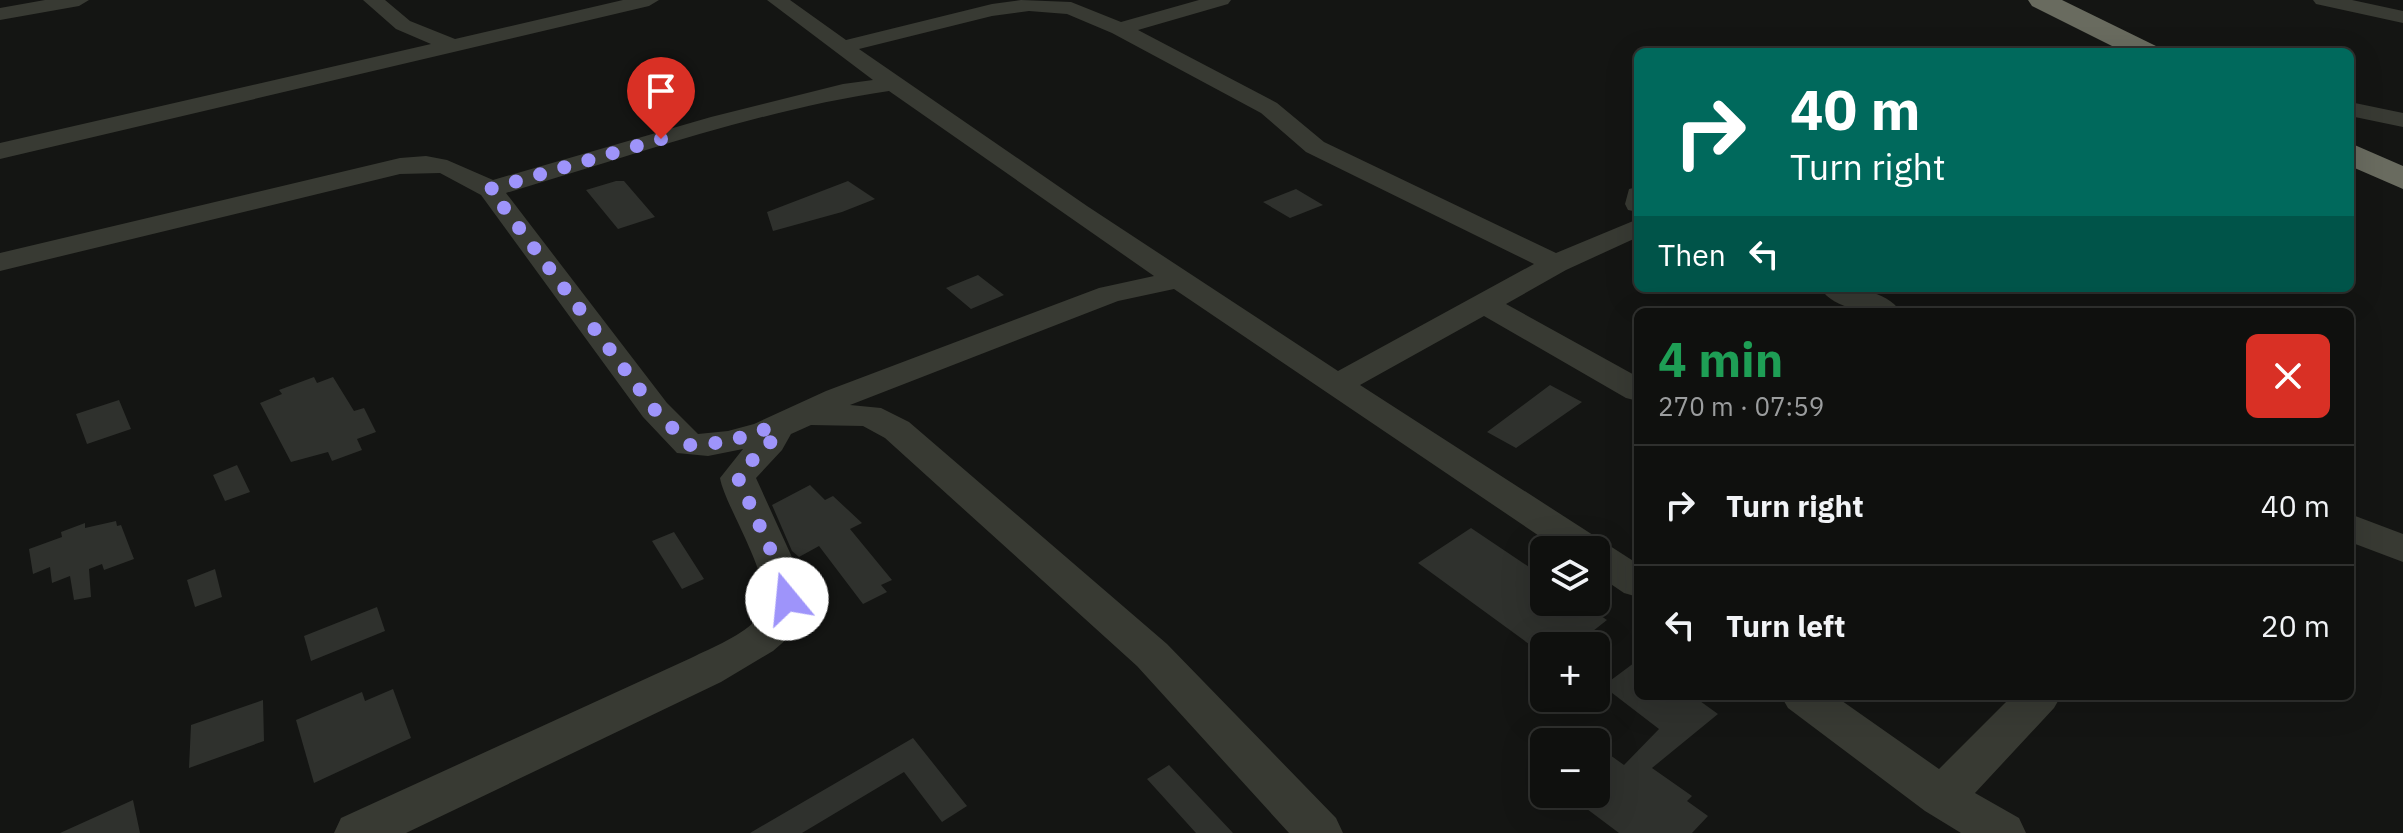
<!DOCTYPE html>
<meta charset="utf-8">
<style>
body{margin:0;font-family:"IBM Plex Sans",sans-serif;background:#1d1e1c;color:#f1f3f6;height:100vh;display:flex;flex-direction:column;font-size:30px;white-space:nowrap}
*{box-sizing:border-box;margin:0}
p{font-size:26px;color:#9b9d9e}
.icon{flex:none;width:44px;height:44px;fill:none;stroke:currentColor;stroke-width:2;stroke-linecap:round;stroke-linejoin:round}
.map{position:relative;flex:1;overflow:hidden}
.panel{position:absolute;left:1634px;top:308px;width:720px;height:392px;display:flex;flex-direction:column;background:#0f100e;border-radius:12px;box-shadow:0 8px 32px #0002,0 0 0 2px #2f302e}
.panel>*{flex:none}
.top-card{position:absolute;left:1634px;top:48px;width:720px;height:244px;border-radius:12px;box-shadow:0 8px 32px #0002,0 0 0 2px #2f302e;background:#00695c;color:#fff;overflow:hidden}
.tools{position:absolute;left:1530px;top:536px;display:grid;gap:16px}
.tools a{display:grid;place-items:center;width:80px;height:80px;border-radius:12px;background:#0f100e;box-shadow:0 8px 32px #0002,0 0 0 2px #2f302e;font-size:40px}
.pin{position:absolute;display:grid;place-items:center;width:68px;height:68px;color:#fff;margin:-82px -34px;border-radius:50% 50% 50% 0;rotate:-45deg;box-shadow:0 0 8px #0007}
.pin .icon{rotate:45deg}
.me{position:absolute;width:88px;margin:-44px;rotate:343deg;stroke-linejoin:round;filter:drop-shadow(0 0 6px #0008)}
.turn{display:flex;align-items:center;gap:28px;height:168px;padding:0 24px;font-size:36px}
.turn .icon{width:104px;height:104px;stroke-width:2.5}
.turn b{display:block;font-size:56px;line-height:68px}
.then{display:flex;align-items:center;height:76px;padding:0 24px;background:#0003;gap:16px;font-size:30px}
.round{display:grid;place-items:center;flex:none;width:84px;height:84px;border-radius:12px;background:#1d1e1c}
.summary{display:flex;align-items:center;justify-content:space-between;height:136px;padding:0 24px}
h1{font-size:48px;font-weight:800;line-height:60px;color:#1e9e55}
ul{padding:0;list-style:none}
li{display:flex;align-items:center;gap:24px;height:120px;padding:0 24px;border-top:2px solid #2f302e}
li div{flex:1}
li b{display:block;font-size:30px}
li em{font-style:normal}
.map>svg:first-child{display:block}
.building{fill:#2f312d}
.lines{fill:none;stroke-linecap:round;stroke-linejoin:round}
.minor{fill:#383a33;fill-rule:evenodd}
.highway{fill:#696b5f;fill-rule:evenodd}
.route{stroke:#9e94fa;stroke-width:14;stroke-dasharray:0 25.2}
</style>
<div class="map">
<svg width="2403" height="833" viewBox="0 0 2403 833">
<rect width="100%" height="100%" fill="#141513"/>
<path class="building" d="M 616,181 L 624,181 L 655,217 L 618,229 L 586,190 Z
M 848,181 L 875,199 L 842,212 L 773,231 L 767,212 Z
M 1296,189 L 1323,205 L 1290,218 L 1263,202 Z
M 978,275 L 1004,295 L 971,309 L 946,288 Z
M 314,377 L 317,383 L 333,377 L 354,411 L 364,408 L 376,432 L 357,439 L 362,450 L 332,461 L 328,452 L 291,462 L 260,403 L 282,394 L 279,390 Z
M 1550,385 L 1582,402 L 1516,448 L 1487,432 Z
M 119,400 L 131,429 L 87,444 L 76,414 Z
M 237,465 L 250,492 L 225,501 L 213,475 Z
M 810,485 L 825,500 L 833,496 L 862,523 L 850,529 L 892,580 L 881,585 L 887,592 L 863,604 L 819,546 L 799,557 L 792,551 L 772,505 Z
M 116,521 L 117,526 L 121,525 L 134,559 L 104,570 L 102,564 L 89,569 L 91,597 L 74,600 L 70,576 L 52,583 L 50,567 L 33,574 L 29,549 L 62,537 L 61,532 L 85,523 L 85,528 Z
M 1471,528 L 1544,577 L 1544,602 L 1580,602 L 1607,620 L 1574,646 L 1550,646 L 1544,641 L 1544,655 L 1418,563 Z
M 674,532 L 704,579 L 682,589 L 652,541 Z
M 215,569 L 222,597 L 195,607 L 187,580 Z
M 377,607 L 385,631 L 311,661 L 304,636 Z
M 1638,660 L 1638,696 L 1693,696 L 1718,714 L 1652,768 L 1692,796 L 1687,801 L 1708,816 L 1692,833 L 1619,833 L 1567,794 L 1596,794 L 1596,745 L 1624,765 L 1659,729 L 1603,686 Z
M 393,689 L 411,738 L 314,783 L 296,720 L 362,692 L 365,701 Z
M 263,700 L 264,741 L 189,768 L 191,725 Z
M 913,738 L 967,806 L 942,822 L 904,772 L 802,833 L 750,833 Z
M 1169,765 L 1233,833 L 1196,833 L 1147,779 Z
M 133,800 L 140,833 L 60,833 Z"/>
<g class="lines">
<path class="minor" d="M 45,0 L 89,0 L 79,6 L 0,20 L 0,8 Z
M 363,0 L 385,0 L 410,21 L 455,39 L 623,0 L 659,0 L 649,6 L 0,159 L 0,143 L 431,44 L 396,29 Z
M 767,0 L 790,0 L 846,40 L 992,4 L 1021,0 L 1071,2 L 1121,22 L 1199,0 L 1231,0 L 1228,4 L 1138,30 L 1277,103 L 1324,142 L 1556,253 L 1638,219 L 1638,237 L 1566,270 L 1506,304 L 1638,377 L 1638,401 L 1626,398 L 1484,316 L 1360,385 L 1638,564 L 1638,597 L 1624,593 L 1596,574 L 1596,550 L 1560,550 L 1174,289 L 1118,301 L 850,405 L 881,408 L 909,422 L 1167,644 L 1336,818 L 1343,833 L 1289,833 L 1137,666 L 885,438 L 863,426 L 811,425 L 791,434 L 782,450 L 756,478 L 791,555 L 805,599 L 803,614 L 797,625 L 788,638 L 773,651 L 721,682 L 406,833 L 334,833 L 341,818 L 691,658 C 713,647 742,636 759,617 C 782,591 725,508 720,478 L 743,449 L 708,456 L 677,453 L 643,417 L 481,195 L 440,173 L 400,174 L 0,271 L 0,253 L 400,158 L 426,156 L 447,160 L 493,180 L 711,117 L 843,84 L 873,80 ZM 1029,11 L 1067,14 L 1112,33 L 1261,113 L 1306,152 L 1534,264 L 1338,371 L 1087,206 L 859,49 L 992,16 ZM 889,91 L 1154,276 L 1099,288 L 826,391 L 754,424 L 728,431 L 698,434 L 667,403 L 506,193 C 632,156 759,110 889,91 Z
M 2313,0 L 2352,0 L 2403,11 L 2403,23 L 2316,4 Z
M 2350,102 L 2403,113 L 2403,127 L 2350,116 Z
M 1638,187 L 1638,212 L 1628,210 L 1625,204 L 1629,189 Z
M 1820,288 C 1847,288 1884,287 1901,312 C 1875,312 1837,313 1820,288 Z
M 2350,514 L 2403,534 L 2403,562 L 2350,542 Z
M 1781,696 L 1835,696 L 1939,769 L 2012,696 L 2061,696 L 2054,708 L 1975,793 L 2019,818 L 2026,833 L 1961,833 L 1925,811 L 1788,708 Z"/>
<path class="highway" d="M 2028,0 L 2062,0 L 2156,46 L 2160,52 L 2124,52 L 2032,6 Z
M 2350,143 L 2403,166 L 2403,189 L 2350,166 Z"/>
</g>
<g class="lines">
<path class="route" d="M 661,139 L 490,189 L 655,410 L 689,445 L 727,442 L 772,427 L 774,437 C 764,453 747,461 738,478 L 783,577 L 787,599"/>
</g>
</svg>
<div class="tools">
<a><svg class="icon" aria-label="layers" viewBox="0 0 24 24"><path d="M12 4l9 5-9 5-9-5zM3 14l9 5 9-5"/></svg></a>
<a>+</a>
<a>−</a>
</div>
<div class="pin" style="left:661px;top:139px;background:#d93025"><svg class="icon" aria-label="arrive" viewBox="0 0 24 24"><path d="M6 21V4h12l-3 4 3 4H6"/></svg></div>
<svg class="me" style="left:787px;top:599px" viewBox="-20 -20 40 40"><circle r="19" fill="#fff"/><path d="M0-13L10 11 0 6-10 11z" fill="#9e94fa"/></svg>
<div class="top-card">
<div class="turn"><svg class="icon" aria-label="right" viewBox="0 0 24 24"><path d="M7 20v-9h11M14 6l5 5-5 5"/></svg><div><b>40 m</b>Turn right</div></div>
<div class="then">Then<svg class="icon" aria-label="left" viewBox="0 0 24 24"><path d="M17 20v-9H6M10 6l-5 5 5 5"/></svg></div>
</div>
<section class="panel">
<div class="summary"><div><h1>4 min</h1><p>270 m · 07:59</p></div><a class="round" style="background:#d93025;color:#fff"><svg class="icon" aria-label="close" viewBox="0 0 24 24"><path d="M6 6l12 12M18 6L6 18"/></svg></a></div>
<ul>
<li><svg class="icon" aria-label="right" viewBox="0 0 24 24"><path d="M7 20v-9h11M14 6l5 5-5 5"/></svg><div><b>Turn right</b></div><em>40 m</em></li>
<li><svg class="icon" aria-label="left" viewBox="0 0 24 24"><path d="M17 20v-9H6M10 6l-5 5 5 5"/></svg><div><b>Turn left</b></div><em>20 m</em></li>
</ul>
</section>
</div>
